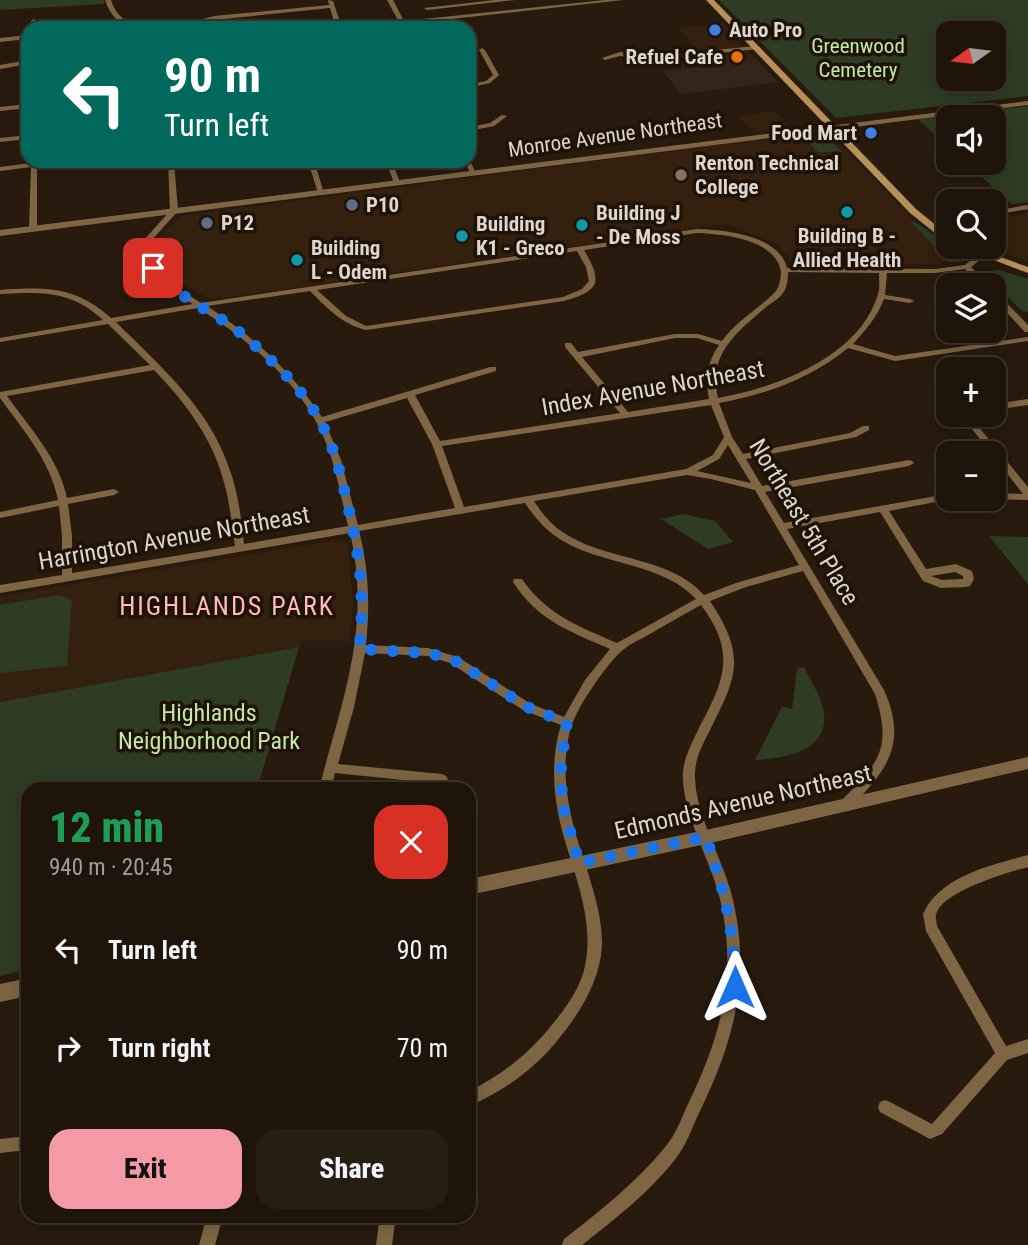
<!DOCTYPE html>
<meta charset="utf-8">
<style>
body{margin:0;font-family:"Roboto Condensed",sans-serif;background:#261d13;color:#f1f3f6;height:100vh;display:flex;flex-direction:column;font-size:26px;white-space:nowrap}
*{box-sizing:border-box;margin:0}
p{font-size:23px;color:#a19e9c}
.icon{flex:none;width:38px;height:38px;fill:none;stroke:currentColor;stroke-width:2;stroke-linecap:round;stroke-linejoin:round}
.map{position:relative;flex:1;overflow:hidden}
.side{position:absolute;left:21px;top:782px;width:455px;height:441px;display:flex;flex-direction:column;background:#1e140a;border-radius:21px;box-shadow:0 4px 18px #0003,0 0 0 2px #3c332b}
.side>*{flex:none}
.banner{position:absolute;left:21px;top:21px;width:455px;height:147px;border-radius:21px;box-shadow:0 4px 18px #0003,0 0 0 2px #3c332b;background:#00695c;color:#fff;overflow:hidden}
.needle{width:46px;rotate:256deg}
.buttons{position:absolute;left:936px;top:21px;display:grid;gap:14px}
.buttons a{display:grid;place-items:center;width:70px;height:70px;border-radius:14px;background:#1e140a;box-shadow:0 4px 18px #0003,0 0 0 2px #3c332b;font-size:35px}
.pin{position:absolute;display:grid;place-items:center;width:60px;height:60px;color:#fff;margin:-30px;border-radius:14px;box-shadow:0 4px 10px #0006}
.me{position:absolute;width:77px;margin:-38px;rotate:0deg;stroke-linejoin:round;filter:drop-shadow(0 0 5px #0008)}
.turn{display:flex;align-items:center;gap:24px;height:147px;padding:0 28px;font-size:32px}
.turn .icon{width:91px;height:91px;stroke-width:2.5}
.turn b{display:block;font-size:49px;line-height:60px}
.round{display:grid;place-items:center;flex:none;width:74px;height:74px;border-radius:21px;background:#261d13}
.summary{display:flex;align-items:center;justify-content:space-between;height:119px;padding:0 28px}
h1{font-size:42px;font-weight:800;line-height:52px;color:#1e9e55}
.cta{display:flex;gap:14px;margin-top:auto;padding:14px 28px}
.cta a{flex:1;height:80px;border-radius:21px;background:#f49aa4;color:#111;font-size:28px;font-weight:800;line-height:80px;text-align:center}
.cta a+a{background:#261d13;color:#f1f3f6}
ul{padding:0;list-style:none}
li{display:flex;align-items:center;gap:21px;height:98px;padding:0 28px}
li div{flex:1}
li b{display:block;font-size:26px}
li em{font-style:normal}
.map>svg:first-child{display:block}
.built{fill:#33200e}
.industrial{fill:#34251c}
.green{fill:#2d3c22;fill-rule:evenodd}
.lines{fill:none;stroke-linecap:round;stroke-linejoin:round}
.minor{fill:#7e6644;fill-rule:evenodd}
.tertiary{fill:#7e6644;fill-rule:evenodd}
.secondary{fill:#b69057;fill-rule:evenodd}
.route{stroke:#1a73e8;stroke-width:12;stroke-dasharray:0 21.6}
.shop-dot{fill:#3f7fe0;stroke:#1f1206;stroke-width:2.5}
.food-dot{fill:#e8710a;stroke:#1f1206;stroke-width:2.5}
.education-dot{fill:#8d6e63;stroke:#1f1206;stroke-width:2.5}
.service-dot{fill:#5c6f8a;stroke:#1f1206;stroke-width:2.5}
.culture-dot{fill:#0f9aa8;stroke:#1f1206;stroke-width:2.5}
.labels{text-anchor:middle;stroke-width:7;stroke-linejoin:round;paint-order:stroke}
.far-poi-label{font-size:21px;font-weight:bold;fill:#ded5cc;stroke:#1f1206;text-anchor:start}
.far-park-label{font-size:21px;fill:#c2e9a6;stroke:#1f1206}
.far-street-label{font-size:21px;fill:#ded5cc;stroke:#1f1206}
.street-label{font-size:24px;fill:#ded5cc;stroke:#1f1206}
.park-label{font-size:24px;fill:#c2e9a6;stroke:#1f1206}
.neighbourhood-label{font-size:26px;letter-spacing:2px;fill:#ffbac0;stroke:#1f1206}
</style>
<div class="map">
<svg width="1028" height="1245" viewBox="0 0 1028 1245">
<rect width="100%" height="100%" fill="#281b0e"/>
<path class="built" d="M 723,23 L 745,47 L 699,52 L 678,28 Z
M 748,51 L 757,60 L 676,69 L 668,60 Z
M 775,111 L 790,127 L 754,132 L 739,116 Z
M 821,131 L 830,134 L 919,226 L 948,244 L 948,247 L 956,248 L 964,254 L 964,258 L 954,262 L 935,264 L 796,265 L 775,243 L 725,224 L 212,300 L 184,285 L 173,276 L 163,267 L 153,248 L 160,235 L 180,216 Z
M 1028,213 L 1028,262 L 1006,254 L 1004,241 L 995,221 L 998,217 Z
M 335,540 L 345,542 L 348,547 L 353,604 L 350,641 L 301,641 L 299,647 L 0,702 L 0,596 Z"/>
<path class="industrial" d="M 757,60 L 778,82 L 681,94 L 663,71 Z"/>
<path class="green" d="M 0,0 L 104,0 L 104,4 L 0,10 Z
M 719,0 L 1028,0 L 1028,96 L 836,118 ZM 948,33 L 994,33 L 994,79 L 948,79 Z
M 1028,106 L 1028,202 L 1012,204 L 966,163 L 994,163 L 994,117 L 948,117 L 948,147 L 918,119 Z
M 822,132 L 842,152 L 818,152 L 801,135 Z
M 911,222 L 915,222 L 948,244 L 948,247 L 954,247 L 964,254 L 964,258 L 958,262 L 949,262 Z
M 999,270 L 1028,279 L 1028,312 L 1022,311 L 983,272 Z
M 683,514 L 715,521 L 733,542 L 708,549 L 661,519 Z
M 989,536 L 1028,537 L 1028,584 Z
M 60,595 L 72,600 L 67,666 L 0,673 L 0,605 Z
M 299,647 L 257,789 L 28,789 L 28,969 L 0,976 L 0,702 Z
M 804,667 C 811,682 822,697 824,713 C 829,752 783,758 755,760 L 782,707 L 792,709 L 797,669 Z"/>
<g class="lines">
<path class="minor" d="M 105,0 L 111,0 C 115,14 125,21 137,28 C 121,28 110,15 105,0 Z
M 328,0 L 333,1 L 342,28 L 336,28 L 330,8 L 214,20 L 181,28 L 171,28 L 214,16 L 329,5 Z
M 387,0 L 393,0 L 404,21 L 605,0 L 623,0 L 406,24 L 403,27 L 400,25 L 354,28 L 399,22 Z
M 495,0 L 515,0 L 427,10 L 424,8 Z
M 34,19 L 37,21 L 37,28 L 31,28 L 31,21 Z
M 28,35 L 28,39 L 0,42 L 0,38 Z
M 756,46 L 758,47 L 758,49 L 654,60 L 620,56 L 605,60 L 602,58 L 620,52 L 654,56 Z
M 482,48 L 485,50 L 499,75 L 490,83 L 469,88 L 469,84 L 486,81 L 493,75 L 479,50 Z
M 28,60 L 28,64 L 0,69 L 0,65 Z
M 28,104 L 28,108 L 0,111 L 0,107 Z
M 502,115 L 507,116 L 494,126 L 469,131 L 469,127 L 490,123 Z
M 28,135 L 28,139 L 0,142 L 0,138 Z
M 469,159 L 476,173 L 475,174 L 470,173 L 465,161 L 469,161 Z
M 31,161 L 37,161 L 37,229 L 33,231 L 29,229 L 31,167 L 0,171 L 0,167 L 31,163 Z
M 85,161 L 103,161 C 100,164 91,165 86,163 Z
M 168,161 L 174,161 L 178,211 L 151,241 C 150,274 177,287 201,303 L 697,229 C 725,230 779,235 787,268 L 935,269 L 965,265 L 988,247 L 994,247 L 994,245 L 996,247 L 971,267 L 989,285 L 981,285 L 965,269 L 935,273 L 887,273 L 885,295 L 910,299 L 914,301 L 910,303 L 884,299 C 877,317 866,330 853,344 L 895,356 L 1028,337 L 1028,341 L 895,361 L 848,348 C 810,379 767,394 719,403 L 732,437 L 743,454 L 850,433 L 863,426 L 869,426 L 869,430 L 856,437 L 746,459 L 762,486 L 909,460 L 912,461 L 914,463 L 909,466 L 765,492 L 784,523 L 948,494 L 948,499 L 951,499 L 889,511 L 926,569 L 956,564 L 972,571 L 974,579 L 970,586 L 966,587 L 941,588 L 923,581 L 880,512 L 787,529 L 884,690 C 908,744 887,770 850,808 L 846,809 L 842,808 L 840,804 L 842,800 C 880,762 892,748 875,694 L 803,571 L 746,587 L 710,601 C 748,658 736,678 708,734 C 702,746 695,759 695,774 C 694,814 724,860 733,900 C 751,978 734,1041 700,1111 C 693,1125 688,1141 679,1154 C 653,1190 616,1218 582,1245 L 562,1245 L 564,1239 C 600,1211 637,1182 666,1146 C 676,1134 681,1119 688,1104 C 721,1036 738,975 720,899 C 711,860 681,812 683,772 C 684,758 691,745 697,732 C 722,684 739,655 701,605 C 684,614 667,624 650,634 C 641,639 631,643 623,650 C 612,659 604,671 596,682 C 587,695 578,709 572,724 C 560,760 566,802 577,838 C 587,873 603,910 602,946 C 600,980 581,1011 561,1036 C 537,1067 505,1091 469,1106 L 469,1091 C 503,1075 532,1051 555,1021 C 568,1005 581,986 585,966 C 594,923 577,881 565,841 C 554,804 549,763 561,725 L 523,710 L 450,663 L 428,656 L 365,653 L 354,707 L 338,764 L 442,774 L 446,776 L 448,779 L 446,782 L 442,784 L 335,773 L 331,789 L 319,789 C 342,700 372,627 350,533 L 0,593 L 0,585 L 62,575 L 62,536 L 59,506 L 0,518 L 0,512 L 58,500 C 50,460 23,430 0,398 L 0,392 L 150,365 L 108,324 L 0,342 L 0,338 L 103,320 C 71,290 41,292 0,294 L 0,290 C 46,287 75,286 111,318 L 193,304 C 169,289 142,273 143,241 L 170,211 ZM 697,233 C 723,234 776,239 781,272 C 781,278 779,288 775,292 C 758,310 736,321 722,341 L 698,334 L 675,334 L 578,352 L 571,343 L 565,343 L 565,347 L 620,413 L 440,441 L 415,395 L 496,371 L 496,367 L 490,367 L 322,417 C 292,372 253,336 207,306 L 310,291 C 327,308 342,324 366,330 L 564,301 C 600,291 603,282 584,250 ZM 577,251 L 586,267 L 589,281 L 582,289 L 563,297 L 366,326 L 346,316 L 317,290 ZM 788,272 L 879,273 C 879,280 880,288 878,294 C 860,357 775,388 718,398 C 707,355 736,333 766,307 C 771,303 779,299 783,293 C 787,288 788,279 788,272 ZM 198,308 C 248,339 301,383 324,438 C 336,466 341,497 348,526 L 244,544 C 241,517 238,490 228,465 C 208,407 158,364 116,322 ZM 675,338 L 697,338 L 719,345 C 707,362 705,380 709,399 L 628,412 L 582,357 ZM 154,370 C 186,403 214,440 225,486 C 230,505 232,526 235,546 L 72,573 L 72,536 L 68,504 L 114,495 L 119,492 L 114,489 L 67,498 C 59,459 30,428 7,396 ZM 407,398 L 432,444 L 455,508 L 358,525 L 341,460 L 325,422 ZM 711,405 L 724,437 L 713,455 L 686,469 L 464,507 L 442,446 ZM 728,445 L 751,483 L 697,471 L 719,459 ZM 687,475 L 711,479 L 755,490 L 799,565 L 739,582 L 704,595 C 670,557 611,561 569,536 C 554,528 543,515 534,501 ZM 525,503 C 535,518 547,532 563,541 C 603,565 663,563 696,599 L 617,643 C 578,626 547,615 522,579 L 514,579 L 513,582 C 537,620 571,632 610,649 L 585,680 L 564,717 L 531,704 L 458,657 L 428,648 L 366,645 C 370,607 369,569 359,531 ZM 955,572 L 963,576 L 963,579 L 942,580 L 931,576 Z
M 308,161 L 314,161 L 324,193 L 323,194 L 318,193 Z
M 386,161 L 392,161 L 400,183 L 399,184 L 394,183 Z
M 1028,205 L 1028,209 L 994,215 L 994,211 Z
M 994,293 L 997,293 L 1028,325 L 1028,332 L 1025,332 L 994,299 Z
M 1028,399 L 1028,405 L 994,410 L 994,404 Z
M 966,415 L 974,415 L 973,420 L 1028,487 L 1028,500 L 993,499 L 994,499 L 994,493 L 1023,494 L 994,457 L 994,453 L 991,453 L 965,420 Z
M 1028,855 L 1028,867 C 1008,872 940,892 936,915 C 935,918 937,922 937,926 L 1006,1046 L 1028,1039 L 1028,1053 L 1007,1060 L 942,1134 L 930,1139 L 880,1112 L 878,1107 L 880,1102 L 885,1100 L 890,1102 L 932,1124 L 995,1053 L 926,931 L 923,914 C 940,876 991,865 1028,855 Z
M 28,1136 L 28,1150 L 0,1153 L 0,1139 Z
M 207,1216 L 223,1216 L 215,1245 L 199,1245 Z
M 380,1216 L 396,1216 L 392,1245 L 376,1245 Z"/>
<path class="tertiary" d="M 1028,101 L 1028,105 L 0,236 L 0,230 Z
M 1028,757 L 1028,769 L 706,844 L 469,895 L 469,879 L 706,830 Z
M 28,978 L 28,996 L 0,1002 L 0,984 Z"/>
<path class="secondary" d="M 706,0 L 714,0 L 916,209 L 948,235 L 948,242 L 945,241 L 910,213 Z
M 959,247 L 973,247 L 1028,267 L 1028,273 Z"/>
</g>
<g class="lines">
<path class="route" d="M 153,268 C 173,296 212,310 238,331 C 269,357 301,386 320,421 C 334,446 341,475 347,502 C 359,552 366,597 359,649 L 428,653 L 454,660 L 527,707 L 567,723 L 561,763 L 562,802 L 579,863 L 706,837 C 725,894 734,926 735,987"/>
</g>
<g class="shop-dot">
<circle cx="715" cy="30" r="7"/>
<circle cx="871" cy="133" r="7"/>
</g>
<circle class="food-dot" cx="737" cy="57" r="7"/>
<circle class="education-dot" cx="681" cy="175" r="7"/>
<g class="service-dot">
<circle cx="352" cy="205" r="7"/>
<circle cx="207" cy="223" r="7"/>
</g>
<g class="culture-dot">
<circle cx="847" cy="212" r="7"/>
<circle cx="582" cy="225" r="7"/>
<circle cx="462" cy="236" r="7"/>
<circle cx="297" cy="260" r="7"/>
</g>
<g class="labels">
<g class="far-poi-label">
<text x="729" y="37">Auto Pro</text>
<text x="723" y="64" text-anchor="end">Refuel Cafe</text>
<text x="857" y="140" text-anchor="end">Food Mart</text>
<text x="695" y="170">Renton Technical<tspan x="695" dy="24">College</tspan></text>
<text x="366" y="212">P10</text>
<text x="596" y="220">Building J<tspan x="596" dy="24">- De Moss</tspan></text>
<text x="221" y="230">P12</text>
<text x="476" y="231">Building<tspan x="476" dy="24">K1 - Greco</tspan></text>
<text x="847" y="243" text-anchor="middle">Building B -<tspan x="847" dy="24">Allied Health</tspan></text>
<text x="311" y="255">Building<tspan x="311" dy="24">L - Odem</tspan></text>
</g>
<g class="far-park-label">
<text x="858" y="53">Greenwood<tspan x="858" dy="24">Cemetery</tspan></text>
</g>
<g class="far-street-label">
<text transform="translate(615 135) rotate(-8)" y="7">Monroe Avenue Northeast</text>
</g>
<g class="street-label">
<text transform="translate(653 388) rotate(-10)" y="8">Index Avenue Northeast</text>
<text transform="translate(804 522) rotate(59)" y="8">Northeast 5th Place</text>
<text transform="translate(174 538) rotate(-10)" y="8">Harrington Avenue Northeast</text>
<text transform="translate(743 802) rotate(-13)" y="8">Edmonds Avenue Northeast</text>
</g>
<g class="park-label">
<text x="209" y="721">Highlands<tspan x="209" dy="28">Neighborhood Park</tspan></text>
</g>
<g class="neighbourhood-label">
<text x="227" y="615">HIGHLANDS PARK</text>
</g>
</g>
</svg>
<div class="buttons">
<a><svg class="needle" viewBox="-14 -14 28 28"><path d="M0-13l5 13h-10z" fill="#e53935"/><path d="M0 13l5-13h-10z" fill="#a19e9c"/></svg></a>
<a><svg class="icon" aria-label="sound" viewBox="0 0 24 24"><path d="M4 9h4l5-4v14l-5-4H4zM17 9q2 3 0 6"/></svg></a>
<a><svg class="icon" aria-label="search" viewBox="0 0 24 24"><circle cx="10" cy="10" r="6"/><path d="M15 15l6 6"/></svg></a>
<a><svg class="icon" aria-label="layers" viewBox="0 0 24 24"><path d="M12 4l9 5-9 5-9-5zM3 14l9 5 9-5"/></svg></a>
<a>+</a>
<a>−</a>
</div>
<div class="pin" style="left:153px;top:268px;background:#d93025"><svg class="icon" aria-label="arrive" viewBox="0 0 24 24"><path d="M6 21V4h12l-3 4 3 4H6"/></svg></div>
<svg class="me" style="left:735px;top:987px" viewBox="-20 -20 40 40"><path d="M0-17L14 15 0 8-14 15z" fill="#1a73e8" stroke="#fff" stroke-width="4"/></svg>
<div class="banner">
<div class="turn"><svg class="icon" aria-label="left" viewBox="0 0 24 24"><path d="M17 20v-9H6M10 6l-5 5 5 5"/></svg><div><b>90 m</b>Turn left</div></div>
</div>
<section class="side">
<div class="summary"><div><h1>12 min</h1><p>940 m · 20:45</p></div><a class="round" style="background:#d93025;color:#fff"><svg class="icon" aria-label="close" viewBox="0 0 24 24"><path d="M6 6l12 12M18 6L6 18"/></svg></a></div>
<ul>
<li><svg class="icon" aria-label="left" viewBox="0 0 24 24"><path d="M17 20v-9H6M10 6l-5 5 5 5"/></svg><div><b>Turn left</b></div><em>90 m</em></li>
<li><svg class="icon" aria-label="right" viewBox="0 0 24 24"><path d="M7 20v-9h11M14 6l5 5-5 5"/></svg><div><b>Turn right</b></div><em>70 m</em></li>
</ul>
<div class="cta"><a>Exit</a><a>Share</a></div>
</section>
</div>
